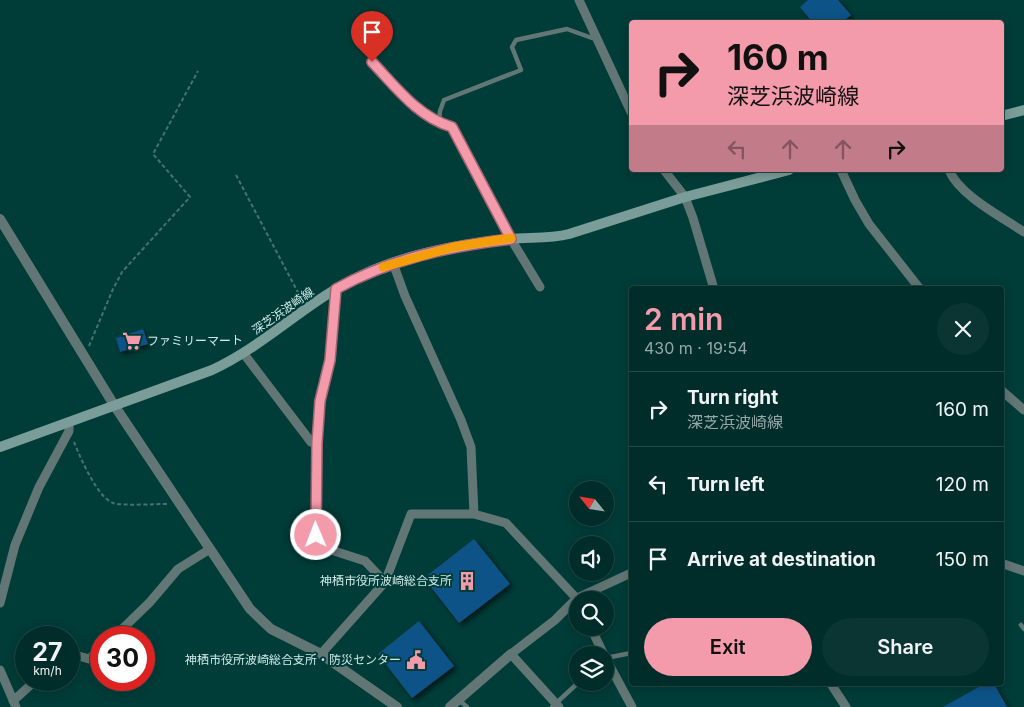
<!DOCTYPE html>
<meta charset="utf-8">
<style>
body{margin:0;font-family:Inter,"Noto Sans JP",sans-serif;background:#0a3532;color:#f1f3f6;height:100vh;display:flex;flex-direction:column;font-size:19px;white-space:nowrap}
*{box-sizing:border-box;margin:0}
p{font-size:16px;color:#95a8a8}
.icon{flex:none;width:28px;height:28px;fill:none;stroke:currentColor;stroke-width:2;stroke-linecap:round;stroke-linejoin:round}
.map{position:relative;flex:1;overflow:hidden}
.sheet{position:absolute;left:629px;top:286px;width:375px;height:400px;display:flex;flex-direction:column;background:#002d2a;border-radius:5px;box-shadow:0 2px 12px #0003,0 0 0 1px #224947}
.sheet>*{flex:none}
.banner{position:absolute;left:629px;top:20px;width:375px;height:152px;border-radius:5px;box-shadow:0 2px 12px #0003,0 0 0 1px #224947;background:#f39aab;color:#111;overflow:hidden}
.needle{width:32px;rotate:300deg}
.tools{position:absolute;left:569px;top:481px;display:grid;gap:10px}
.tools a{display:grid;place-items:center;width:45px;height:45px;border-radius:50%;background:#002d2a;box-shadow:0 2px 12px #0003,0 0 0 1px #224947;font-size:25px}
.speed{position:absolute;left:15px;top:626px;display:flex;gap:10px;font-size:25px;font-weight:700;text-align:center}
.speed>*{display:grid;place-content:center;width:65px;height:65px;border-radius:50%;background:#002d2a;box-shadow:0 2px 12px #0003,0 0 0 1px #224947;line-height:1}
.speed small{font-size:12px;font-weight:400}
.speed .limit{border:8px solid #d22;background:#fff;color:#111}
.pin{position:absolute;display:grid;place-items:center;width:42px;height:42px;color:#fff;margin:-51px -21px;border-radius:50% 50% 50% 0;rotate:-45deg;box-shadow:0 0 5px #0007}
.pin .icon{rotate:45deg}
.me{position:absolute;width:55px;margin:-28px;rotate:359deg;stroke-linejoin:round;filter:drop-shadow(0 0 4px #0008)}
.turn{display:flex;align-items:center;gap:18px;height:105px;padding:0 15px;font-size:22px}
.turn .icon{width:65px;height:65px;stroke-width:2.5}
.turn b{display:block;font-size:35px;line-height:42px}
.lanes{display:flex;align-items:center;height:48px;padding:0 15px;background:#0003;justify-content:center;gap:25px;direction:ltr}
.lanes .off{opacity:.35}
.round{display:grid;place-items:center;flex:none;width:52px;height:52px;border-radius:26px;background:#0a3532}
.head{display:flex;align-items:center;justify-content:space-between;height:85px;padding:0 15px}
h1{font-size:30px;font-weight:600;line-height:38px;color:#f39aab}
.action{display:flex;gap:10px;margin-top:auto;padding:10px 15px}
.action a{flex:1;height:58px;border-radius:30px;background:#f39aab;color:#111;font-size:20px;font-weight:600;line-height:58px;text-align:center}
.action a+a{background:#0a3532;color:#f1f3f6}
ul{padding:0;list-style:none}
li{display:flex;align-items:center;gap:15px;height:75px;padding:0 15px;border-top:1px solid #224947}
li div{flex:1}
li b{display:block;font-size:19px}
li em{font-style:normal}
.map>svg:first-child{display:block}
.building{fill:#0e5387;filter:url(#shadow)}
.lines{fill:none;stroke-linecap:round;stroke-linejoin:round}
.path{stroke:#447471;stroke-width:2;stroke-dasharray:4 2.5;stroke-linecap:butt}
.service{stroke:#627775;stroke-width:4.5}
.minor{stroke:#627775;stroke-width:9}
.tertiary{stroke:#627775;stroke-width:10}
.secondary{stroke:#7b9d99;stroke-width:10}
.route-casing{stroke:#9e646f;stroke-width:12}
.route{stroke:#f39aab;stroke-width:9}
.slow{stroke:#f59e0b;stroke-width:9}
.labels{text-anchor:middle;stroke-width:4;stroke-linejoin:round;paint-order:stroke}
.street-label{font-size:12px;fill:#d0eae7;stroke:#003c38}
.poi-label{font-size:12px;fill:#d0eae7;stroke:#003c38;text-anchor:end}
</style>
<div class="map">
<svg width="1024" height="707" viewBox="0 0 1024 707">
<defs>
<filter id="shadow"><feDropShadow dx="3" dy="3" stdDeviation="2.5" flood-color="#0009"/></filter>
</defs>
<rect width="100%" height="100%" fill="#003c38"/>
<path class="building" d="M 808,0 L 838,0 L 851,15 L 846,19 L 849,22 L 812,22 L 800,7 Z
M 143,329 L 148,344 L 120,352 L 116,338 Z
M 474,539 L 510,584 L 459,623 L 424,578 Z
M 419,621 L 454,666 L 412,698 L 378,654 Z
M 984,684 L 994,684 L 1007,707 L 943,707 Z"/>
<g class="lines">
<path class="path" d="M 236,175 L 302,300
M 89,346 L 113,289 L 122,272 L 190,197 L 153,154 L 198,71
M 74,442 C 80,457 97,497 113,503 C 120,506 157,504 167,504"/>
<path class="service" d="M 439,122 L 440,111 L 444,100 L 521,70 L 512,47 L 516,40 L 567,29 L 592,38 L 596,37
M 1021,625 L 1024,629
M 606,658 L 631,653
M 459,700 L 467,707
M 552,707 L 579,682"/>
<path class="minor" d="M 579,0 L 631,112
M 372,63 C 396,87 418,117 452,127 L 511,239 L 540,287
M 664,170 L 685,197 L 693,218 L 714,289
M 841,170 L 855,200 L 869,224 L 920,289
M 949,170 C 959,195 1002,217 1024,232
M 393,263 L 405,296 L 461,420 L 471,447 L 474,514
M 336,289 L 330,360 L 320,401 L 317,443 L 316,535 L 325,548 L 365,561 L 385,582 L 411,514 L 474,514 L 506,523 L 578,600
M 244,354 L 311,442 L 317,443
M 1001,390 L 1024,410
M 1001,563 L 1024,571
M 0,603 L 15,545 L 39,487 L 69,431 L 69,422
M 591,628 L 604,655
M 113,638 L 150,602 L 178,569 L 210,549
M 321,654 L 385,582
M 69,656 L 72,654 L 89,659 L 101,648
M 605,657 L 632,707
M 0,670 L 16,707
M 831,684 L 846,707
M 13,701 L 36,680
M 559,707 L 511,654 L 555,620 L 577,598 L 631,573"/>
<path class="tertiary" d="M 0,219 L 114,405 L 250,609 L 271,629 L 321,654 L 397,707
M 450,707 L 511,654"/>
<path class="secondary" d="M 1001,116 L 1024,110
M 0,447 L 212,370 C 266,345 308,300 362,275 C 406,254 461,244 509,239 C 529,237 549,239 569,234 L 685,197 L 789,170"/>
</g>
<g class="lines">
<g class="route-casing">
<path id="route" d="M 316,535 L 317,443 L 320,401 L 330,360 L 336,289 C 390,259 450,246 511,239 L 452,127 C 418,117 396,87 372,62"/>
</g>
<use href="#route" class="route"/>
<path class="slow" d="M 383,267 L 453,247 L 511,238"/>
</g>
<defs>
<g id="supermarket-bare" transform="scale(1.5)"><path d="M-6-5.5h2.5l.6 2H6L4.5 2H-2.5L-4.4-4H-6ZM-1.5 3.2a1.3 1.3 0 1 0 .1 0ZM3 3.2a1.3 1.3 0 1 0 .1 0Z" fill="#f39aab" stroke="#003c38" stroke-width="2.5" paint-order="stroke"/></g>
<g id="building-bare" transform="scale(1.5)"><path d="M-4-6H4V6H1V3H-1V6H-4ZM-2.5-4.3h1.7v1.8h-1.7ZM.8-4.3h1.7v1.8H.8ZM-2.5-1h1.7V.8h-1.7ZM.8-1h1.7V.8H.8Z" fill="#f39aab" stroke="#003c38" stroke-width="2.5" paint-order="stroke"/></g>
<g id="civic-bare" transform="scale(1.5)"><path d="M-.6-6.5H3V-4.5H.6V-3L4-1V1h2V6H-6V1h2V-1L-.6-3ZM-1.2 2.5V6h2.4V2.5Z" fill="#f39aab" stroke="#003c38" stroke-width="2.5" paint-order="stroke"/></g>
</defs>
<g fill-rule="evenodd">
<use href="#supermarket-bare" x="132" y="341"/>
<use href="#building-bare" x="467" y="581"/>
<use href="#civic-bare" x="416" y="660"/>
</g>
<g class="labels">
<g class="street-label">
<text transform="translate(283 311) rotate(-35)" y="4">深芝浜波崎線</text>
</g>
<g class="poi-label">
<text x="147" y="345" text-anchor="start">ファミリーマート</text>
<text x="452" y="585">神栖市役所波崎総合支所</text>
<text x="401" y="664">神栖市役所波崎総合支所・防災センター</text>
</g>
</g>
</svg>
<div class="tools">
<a><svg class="needle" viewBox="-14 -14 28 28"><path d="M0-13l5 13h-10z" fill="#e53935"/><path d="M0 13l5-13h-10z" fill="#95a8a8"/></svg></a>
<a><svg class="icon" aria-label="sound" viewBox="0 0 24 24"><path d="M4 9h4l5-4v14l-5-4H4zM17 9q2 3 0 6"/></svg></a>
<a><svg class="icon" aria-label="search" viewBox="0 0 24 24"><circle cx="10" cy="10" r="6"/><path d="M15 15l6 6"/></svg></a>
<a><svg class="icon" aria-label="layers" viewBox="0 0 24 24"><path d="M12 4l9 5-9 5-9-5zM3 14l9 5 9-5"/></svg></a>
</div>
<div class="speed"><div>27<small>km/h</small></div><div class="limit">30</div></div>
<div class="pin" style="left:372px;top:62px;background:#d93025"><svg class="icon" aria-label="arrive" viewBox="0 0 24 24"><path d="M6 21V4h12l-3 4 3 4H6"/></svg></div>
<svg class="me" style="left:316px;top:535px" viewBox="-20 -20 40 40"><circle r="17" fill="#f39aab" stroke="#fff" stroke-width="3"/><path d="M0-11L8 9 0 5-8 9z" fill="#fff"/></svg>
<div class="banner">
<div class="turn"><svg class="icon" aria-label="right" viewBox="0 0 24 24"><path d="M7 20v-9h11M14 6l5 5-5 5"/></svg><div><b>160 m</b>深芝浜波崎線</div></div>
<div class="lanes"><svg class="icon off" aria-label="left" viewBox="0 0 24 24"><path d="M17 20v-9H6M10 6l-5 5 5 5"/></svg><svg class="icon off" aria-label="ahead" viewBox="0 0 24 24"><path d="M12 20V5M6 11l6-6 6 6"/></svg><svg class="icon off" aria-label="ahead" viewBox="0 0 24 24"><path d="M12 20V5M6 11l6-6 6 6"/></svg><svg class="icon" aria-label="right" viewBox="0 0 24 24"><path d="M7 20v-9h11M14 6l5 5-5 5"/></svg></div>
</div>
<section class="sheet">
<div class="head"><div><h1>2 min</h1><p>430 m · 19:54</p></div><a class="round"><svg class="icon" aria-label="close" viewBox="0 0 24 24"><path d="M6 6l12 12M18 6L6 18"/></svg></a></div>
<ul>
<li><svg class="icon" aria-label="right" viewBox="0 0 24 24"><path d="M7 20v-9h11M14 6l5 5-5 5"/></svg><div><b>Turn right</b><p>深芝浜波崎線</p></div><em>160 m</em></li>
<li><svg class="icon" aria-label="left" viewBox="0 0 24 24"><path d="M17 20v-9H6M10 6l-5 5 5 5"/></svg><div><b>Turn left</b></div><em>120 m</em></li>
<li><svg class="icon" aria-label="arrive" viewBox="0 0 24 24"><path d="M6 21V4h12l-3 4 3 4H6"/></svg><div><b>Arrive at destination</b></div><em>150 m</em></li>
</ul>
<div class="action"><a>Exit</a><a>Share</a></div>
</section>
</div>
